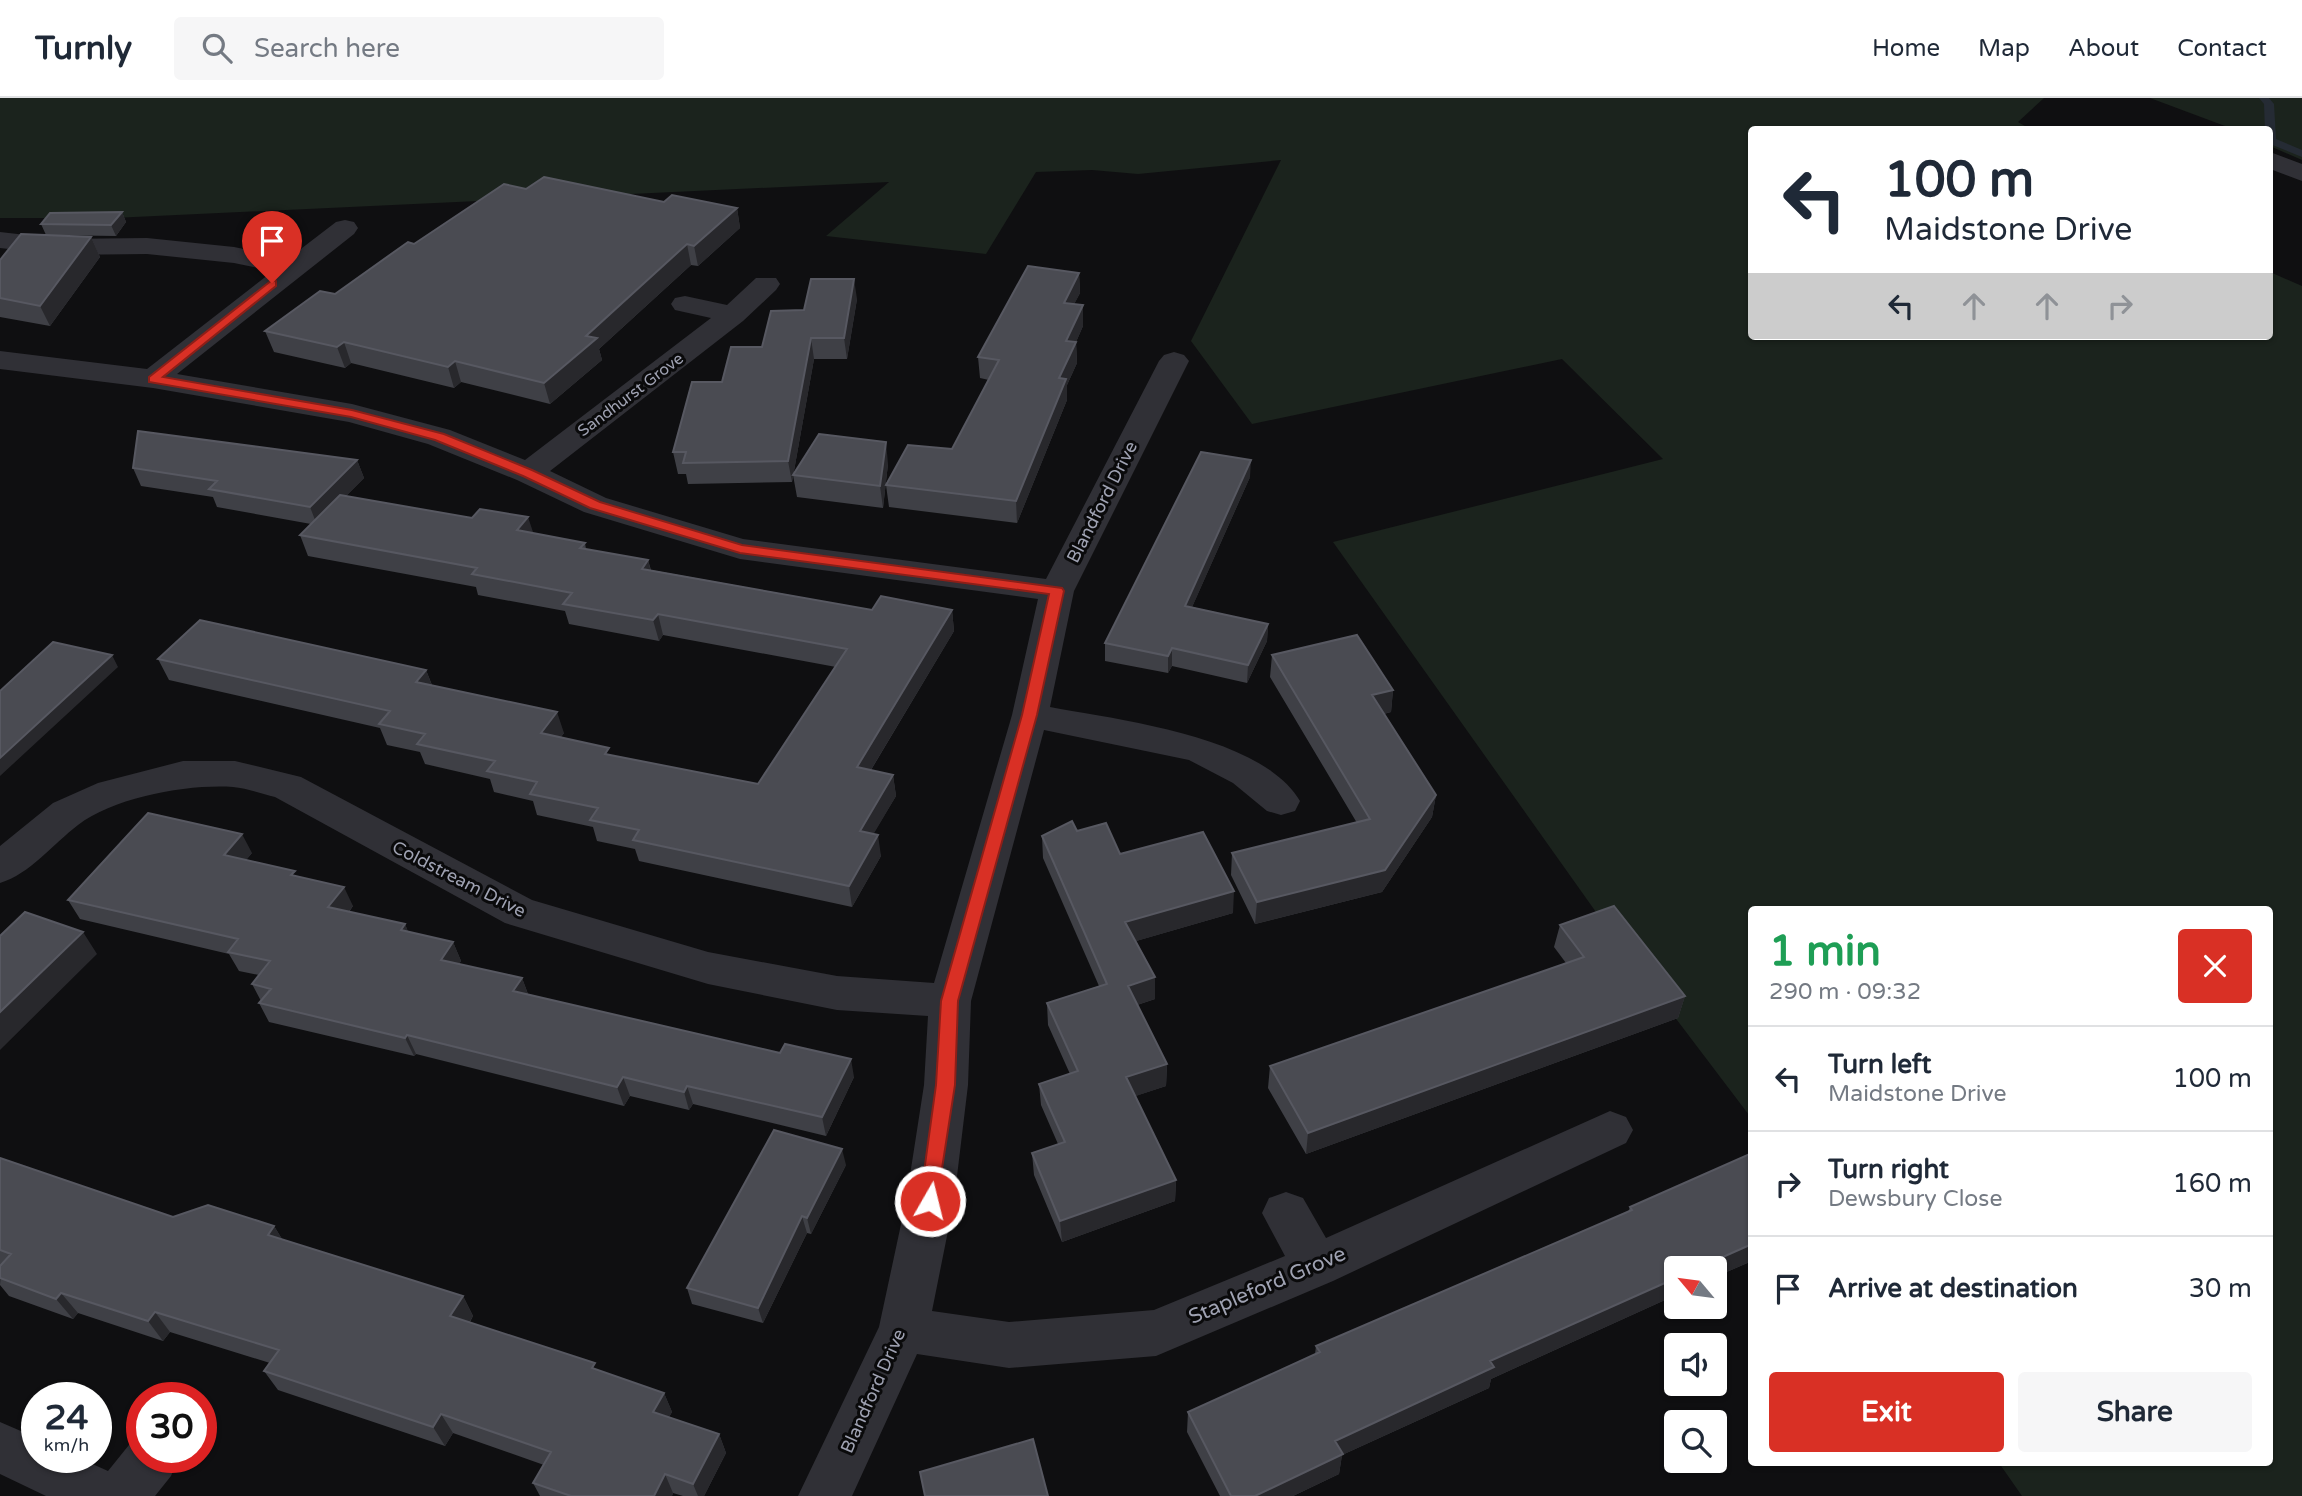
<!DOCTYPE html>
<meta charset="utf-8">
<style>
body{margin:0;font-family:"Varela Round",sans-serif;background:#f6f6f7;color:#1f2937;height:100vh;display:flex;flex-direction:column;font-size:26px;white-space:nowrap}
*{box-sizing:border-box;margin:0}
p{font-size:23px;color:#747a83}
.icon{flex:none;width:38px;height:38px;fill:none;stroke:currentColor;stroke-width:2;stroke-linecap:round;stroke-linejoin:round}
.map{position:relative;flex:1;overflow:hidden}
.details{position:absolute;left:1748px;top:808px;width:525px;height:560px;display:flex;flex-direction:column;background:#fff;border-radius:7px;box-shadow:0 2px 5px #0004}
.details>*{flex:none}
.hud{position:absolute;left:1748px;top:28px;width:525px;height:214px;border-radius:7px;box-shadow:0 2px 5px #0004;background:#fff;color:#1f2937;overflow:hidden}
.needle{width:46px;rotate:299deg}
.buttons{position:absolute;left:1664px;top:1158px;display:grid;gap:14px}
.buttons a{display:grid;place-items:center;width:63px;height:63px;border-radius:7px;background:#fff;box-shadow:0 2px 5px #0004;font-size:35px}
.speed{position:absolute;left:21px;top:1284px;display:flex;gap:14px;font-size:35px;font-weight:700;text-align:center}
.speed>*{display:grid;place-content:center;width:91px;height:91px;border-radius:50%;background:#fff;box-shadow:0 2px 5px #0004;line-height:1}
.speed small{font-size:18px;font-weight:400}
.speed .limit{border:10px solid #d22;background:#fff;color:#111}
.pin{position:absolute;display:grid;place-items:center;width:60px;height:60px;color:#fff;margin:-72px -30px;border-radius:50% 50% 50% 0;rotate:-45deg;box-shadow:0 0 7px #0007}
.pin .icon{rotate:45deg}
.me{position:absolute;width:77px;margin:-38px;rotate:8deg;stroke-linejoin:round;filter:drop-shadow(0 0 5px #0008)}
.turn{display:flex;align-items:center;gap:24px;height:147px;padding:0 21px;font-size:32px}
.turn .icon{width:91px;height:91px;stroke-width:2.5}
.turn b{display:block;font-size:49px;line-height:60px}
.lanes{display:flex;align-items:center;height:66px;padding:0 21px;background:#0003;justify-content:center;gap:35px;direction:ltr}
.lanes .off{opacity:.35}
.round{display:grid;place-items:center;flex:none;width:74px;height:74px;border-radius:7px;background:#f6f6f7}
.summary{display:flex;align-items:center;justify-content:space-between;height:119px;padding:0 21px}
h1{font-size:42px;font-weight:800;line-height:52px;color:#1e9e55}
.cta{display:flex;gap:14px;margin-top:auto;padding:14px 21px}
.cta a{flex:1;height:80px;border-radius:7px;background:#d93025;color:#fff;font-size:28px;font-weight:800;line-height:80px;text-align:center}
.cta a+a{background:#f6f6f7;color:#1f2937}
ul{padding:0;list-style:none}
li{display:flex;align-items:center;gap:21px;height:105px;padding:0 21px;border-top:2px solid #e0e1e3}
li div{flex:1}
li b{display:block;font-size:26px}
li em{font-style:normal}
header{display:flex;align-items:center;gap:42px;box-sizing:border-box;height:98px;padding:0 35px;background:#fff;border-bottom:2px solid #e0e1e3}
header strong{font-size:33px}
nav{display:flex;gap:38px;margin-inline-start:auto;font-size:24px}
.search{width:490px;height:63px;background:#f6f6f7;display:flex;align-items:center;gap:18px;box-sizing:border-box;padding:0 24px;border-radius:7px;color:#747a83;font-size:26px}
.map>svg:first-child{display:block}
.green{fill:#1b231d}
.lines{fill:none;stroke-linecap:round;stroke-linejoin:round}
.stream{fill:#252b34;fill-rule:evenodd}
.minor{fill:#303036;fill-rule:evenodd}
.wall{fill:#3f4046}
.shaded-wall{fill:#28282c}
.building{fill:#4a4b52;stroke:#575861;stroke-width:2}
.route{fill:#d93025;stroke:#8d1f18;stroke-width:2}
.labels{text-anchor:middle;stroke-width:6;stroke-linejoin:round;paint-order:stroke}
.far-street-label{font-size:16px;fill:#9fa2b2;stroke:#0a0a0b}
.street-label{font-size:18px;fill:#9fa2b2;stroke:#0a0a0b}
.near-street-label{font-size:21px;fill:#9fa2b2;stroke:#0a0a0b}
</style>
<header>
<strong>Turnly</strong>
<div class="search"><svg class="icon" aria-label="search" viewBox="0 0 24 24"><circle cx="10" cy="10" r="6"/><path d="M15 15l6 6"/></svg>Search here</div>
<nav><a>Home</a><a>Map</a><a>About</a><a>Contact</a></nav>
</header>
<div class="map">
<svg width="2302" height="1398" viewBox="0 0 2302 1398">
<rect width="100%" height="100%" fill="#0f0f11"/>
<path class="green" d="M 0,0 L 2044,0 L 2018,24 L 2030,31 L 1752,32 L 1752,238 L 2270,238 L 2270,174 L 2302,188 L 2302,1398 L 2022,1398 L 1999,1365 L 2270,1365 L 2270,812 L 1752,812 L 1752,1021 L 1608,831 L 1333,444 L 1663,361 L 1562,261 L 1252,326 L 1191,243 L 1281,62 L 1138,76 L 1092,72 L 1036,74 L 986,156 L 826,138 L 889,84 L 113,120 L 0,120 Z
M 2150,0 L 2302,0 L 2302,62 L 2270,48 L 2270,32 L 2233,31 Z"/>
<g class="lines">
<path class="stream" d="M 2259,0 L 2269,0 L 2274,6 L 2276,41 L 2302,52 L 2302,59 L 2270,46 L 2270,32 L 2265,32 L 2264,6 Z"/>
<path class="minor" d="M 2270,54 L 2302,66 L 2302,83 L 2270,71 Z
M 345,122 L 354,124 L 358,130 L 354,136 L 177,276 L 352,306 L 450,332 L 525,362 L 711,220 L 675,212 L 671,206 L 675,200 L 685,198 L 727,207 L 756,180 L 776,180 L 780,186 L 776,192 L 743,223 L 550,373 L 606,400 L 743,441 L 1046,481 L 1159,263 L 1164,257 L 1174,254 L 1184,257 L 1189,263 L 1074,493 L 1050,609 C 1119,622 1262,638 1300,703 L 1295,713 L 1281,717 L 1267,713 L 1233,685 L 1189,662 L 1044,632 L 971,903 L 968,987 L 954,1103 L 932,1213 L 1009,1224 L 1154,1212 L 1285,1158 L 1262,1115 L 1269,1100 L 1286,1094 L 1303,1100 L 1326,1140 L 1610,1013 L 1626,1019 L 1633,1032 L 1626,1045 L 1333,1183 L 1156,1258 L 1009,1270 L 917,1256 L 852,1398 L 798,1398 L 879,1229 L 906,1103 L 924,987 L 928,918 L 837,912 L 708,886 L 505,825 L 275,699 C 262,696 247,690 233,689 C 188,686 115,699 78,727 C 53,746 30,776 0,785 L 0,748 L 53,705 L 98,685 L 183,663 L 235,663 L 301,679 L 532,802 L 708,854 L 837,878 L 934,885 L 1012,617 L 1038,501 L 740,461 L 584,414 L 517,382 L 428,346 L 349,324 L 153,290 L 0,271 L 0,253 L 147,271 L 273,173 L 234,165 L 147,156 L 61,157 L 0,150 L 0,134 L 61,141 L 147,140 L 234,149 L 289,160 L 336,124 Z
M 0,1324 L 37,1340 L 37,1360 L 79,1360 L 108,1373 L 133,1342 L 142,1339 L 142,1360 L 178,1360 L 171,1378 L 155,1398 L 46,1398 L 0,1376 Z"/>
</g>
<path class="wall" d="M 526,91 L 664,104 L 737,110 L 740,130 L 698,168 L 691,167 L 599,251 L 602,262 L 550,306 L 461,284 L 454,290 L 351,265 L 345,270 L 274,254 L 265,233 L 335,196 L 414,146 Z
M 122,114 L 126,124 L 116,138 L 46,137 L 41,126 Z
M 91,139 L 100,159 L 50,228 L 0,219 L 0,162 Z
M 1079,175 L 1080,195 L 1074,206 L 1083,228 L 1076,244 L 1077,265 L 1067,287 L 1067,302 L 1017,425 L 889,409 L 886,387 L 952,351 L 989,282 L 980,280 L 978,259 Z
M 857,201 L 847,261 L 814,261 L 792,384 L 688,386 L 686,376 L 678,376 L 673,354 L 722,284 L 804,212 Z
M 357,362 L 364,380 L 346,398 L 585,445 L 586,451 L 648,462 L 651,472 L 872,512 L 952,512 L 954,533 L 871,672 L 893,677 L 896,698 L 873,736 L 881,758 L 852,809 L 639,763 L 635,751 L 597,743 L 593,729 L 537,717 L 533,703 L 494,694 L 490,681 L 425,666 L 420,654 L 387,647 L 380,630 L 169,582 L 158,561 L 426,572 L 432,587 L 564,635 L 561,639 L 611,657 L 758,686 L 836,569 L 663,537 L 659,543 L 569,526 L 565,513 L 478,497 L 476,489 L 308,458 L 300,437 L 311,426 L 217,409 L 213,399 L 141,388 L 133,370 Z
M 888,366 L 883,410 L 797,399 L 793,377 Z
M 1250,379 L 1192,509 L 1268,526 L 1267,543 L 1247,585 L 1172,568 L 1168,575 L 1105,563 L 1105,545 Z
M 1272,557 L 1393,592 L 1391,614 L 1384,616 L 1436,697 L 1432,719 L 1382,794 L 1255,826 L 1231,777 L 1232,755 L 1357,725 L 1270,579 Z
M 1077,733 L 1233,815 L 1136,843 L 1155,879 L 1155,901 L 1137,907 L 1167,966 L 1166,988 L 1135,998 L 1176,1082 L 1175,1103 L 1062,1144 L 1034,1077 L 1032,1055 L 1058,1046 L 1041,1007 L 1039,986 L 1070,976 L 1048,927 L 1047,905 L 1099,888 L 1043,760 L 1042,738 Z
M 252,755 L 246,762 L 298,779 L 353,808 L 349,814 L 405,826 L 408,834 L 453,844 L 461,863 L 459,866 L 522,880 L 528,896 L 854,979 L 826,1038 L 693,1006 L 689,1012 L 630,998 L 624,1008 L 416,956 L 414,958 L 269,924 L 259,905 L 261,903 L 252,886 L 259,877 L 239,873 L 229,856 L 80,821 L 68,802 Z
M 1560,827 L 1685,898 L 1678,920 L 1306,1056 L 1268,990 L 1270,968 L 1566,865 L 1554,849 Z
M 1752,1055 L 1752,1163 L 1715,1179 L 1676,1171 L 1676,1197 L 1491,1281 L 1489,1290 L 1342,1357 L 1339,1376 L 1293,1398 L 1220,1398 L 1187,1334 L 1188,1314 L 1315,1256 L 1316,1248 L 1628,1114 L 1630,1109 Z
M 0,1060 L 173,1119 L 274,1128 L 282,1141 L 463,1198 L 473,1218 L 470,1224 L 598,1273 L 664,1295 L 672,1314 L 669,1319 L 719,1336 L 726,1355 L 704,1398 L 683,1398 L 673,1395 L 672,1398 L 540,1398 L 533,1385 L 544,1367 L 453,1335 L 445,1348 L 278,1292 L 264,1273 L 270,1265 L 170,1234 L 163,1243 L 78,1215 L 73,1221 L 9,1198 L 0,1187 L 1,1167 L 0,1167 Z
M 846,1067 L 811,1136 L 807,1135 L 763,1225 L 692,1206 L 687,1190 Z"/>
<path class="shaded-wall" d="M 737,110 L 740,130 L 698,168 L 694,148 Z
M 122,114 L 126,124 L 116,138 L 111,127 Z
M 91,139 L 100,159 L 50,228 L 40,208 Z
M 687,146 L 691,167 L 599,251 L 602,262 L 550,306 L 544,285 L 586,238 Z
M 1079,175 L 1080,195 L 1064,226 L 1064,205 Z
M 854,181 L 857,201 L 847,261 L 844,240 Z
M 1083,207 L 1083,228 L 1076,244 L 1077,265 L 1067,287 L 1067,302 L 1017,425 L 1016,403 L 1059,280 L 1066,243 Z
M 811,240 L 814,261 L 792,384 L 788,363 Z
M 344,244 L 351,265 L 345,270 L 337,249 Z
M 455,263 L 461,284 L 454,290 L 448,269 Z
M 886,344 L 888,366 L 883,410 L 880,388 Z
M 357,362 L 364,380 L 317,427 L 310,409 Z
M 1251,362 L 1250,379 L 1185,525 L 1185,508 Z
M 528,419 L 535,440 L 517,432 Z
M 648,462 L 653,483 L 642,471 Z
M 952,512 L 954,533 L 860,690 L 857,669 Z
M 658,516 L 663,537 L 659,543 L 653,522 Z
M 1268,526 L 1267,543 L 1247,585 L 1248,567 Z
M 1172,550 L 1172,568 L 1168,575 L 1168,558 Z
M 112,557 L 118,569 L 0,678 L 0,660 Z
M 426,572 L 434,593 L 416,584 Z
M 1393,592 L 1391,614 L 1369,619 L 1372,597 Z
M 557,614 L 564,635 L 548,656 L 541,635 Z
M 893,677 L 896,698 L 863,754 L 860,733 Z
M 1436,697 L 1432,719 L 1382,794 L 1255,826 L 1257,804 Z
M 242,736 L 252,755 L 234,776 L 224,757 Z
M 878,737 L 881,758 L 852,809 L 849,788 Z
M 344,789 L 353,808 L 337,828 L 328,809 Z
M 1234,793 L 1233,815 L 1126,846 L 1125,824 Z
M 405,826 L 413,846 L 401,832 Z
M 83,834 L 97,856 L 0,952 L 0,914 Z
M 453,844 L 461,863 L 449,881 L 441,862 Z
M 1155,879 L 1155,901 L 1128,910 L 1128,888 Z
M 522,880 L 529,899 L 513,893 Z
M 1685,898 L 1678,920 L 1306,1056 L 1308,1035 Z
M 407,937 L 416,956 L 414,958 L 405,940 Z
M 851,961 L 854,979 L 826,1038 L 822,1019 Z
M 1167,966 L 1166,988 L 1127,1001 L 1126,979 Z
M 623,979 L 630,998 L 624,1008 L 617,989 Z
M 687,988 L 693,1006 L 689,1012 L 684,994 Z
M 842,1051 L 846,1067 L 811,1136 L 807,1120 Z
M 1176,1082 L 1175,1103 L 1062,1144 L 1060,1123 Z
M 802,1118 L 807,1135 L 763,1225 L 758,1210 Z
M 274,1128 L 287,1149 L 268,1137 Z
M 1752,1146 L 1752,1163 L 1715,1179 L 1715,1171 L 1696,1171 Z
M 1676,1180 L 1676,1197 L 1491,1281 L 1489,1290 L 1342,1357 L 1339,1376 L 1293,1398 L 1255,1398 L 1335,1343 L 1490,1263 Z
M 61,1195 L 78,1215 L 73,1221 L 56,1201 Z
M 463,1198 L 473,1218 L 461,1238 L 450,1218 Z
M 155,1214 L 170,1234 L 163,1243 L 148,1223 Z
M 664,1295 L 672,1314 L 661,1333 L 653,1314 Z
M 441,1316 L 453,1335 L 445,1348 L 433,1329 Z
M 719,1336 L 726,1355 L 704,1398 L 698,1398 L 693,1386 Z
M 665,1376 L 673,1395 L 672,1398 L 654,1398 Z"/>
<path class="building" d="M 544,79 L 664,104 L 672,97 L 737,110 L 694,148 L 687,146 L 586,238 L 597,240 L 544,285 L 455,263 L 448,269 L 344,244 L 337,249 L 265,233 L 320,193 L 335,196 L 408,144 L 414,146 L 504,86 L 526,91 Z
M 122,114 L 111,127 L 41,126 L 50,115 Z
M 21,136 L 91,139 L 40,208 L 0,200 L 0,162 Z
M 1028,168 L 1079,175 L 1064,205 L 1083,207 L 1066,243 L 1076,244 L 1059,280 L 1066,281 L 1016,403 L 886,387 L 908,347 L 952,351 L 999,262 L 978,259 Z
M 811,181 L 854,181 L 844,240 L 811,240 L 788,363 L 683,365 L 686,354 L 673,354 L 692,284 L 722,284 L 731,249 L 762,249 L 771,213 L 804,212 Z
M 138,333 L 357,362 L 310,409 L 209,391 L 217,383 L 133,370 Z
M 819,336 L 886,344 L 880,388 L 793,377 Z
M 1201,354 L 1251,362 L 1185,508 L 1268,526 L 1248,567 L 1172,550 L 1168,558 L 1105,545 Z
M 340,397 L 472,420 L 480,411 L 528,419 L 517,432 L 585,445 L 580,450 L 648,462 L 642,471 L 872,512 L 881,498 L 952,512 L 857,669 L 893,677 L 860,733 L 878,737 L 849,788 L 633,742 L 639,732 L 590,722 L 598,710 L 530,696 L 537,684 L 487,673 L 495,663 L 417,646 L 425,636 L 379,626 L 390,613 L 158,561 L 200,522 L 426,572 L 416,584 L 557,614 L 541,635 L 609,650 L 605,656 L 758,686 L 847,551 L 658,516 L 653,522 L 563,506 L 572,495 L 472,476 L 477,470 L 300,437 Z
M 1357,537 L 1393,592 L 1372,597 L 1436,697 L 1385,772 L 1257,804 L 1232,755 L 1370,721 L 1272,557 Z
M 53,544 L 112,557 L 0,660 L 0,593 Z
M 148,715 L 242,736 L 224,757 L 295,773 L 291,777 L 344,789 L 328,809 L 405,826 L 401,832 L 453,844 L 441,862 L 522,880 L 513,893 L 780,955 L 785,946 L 851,961 L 822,1019 L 687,988 L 684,994 L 623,979 L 617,989 L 407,937 L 405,940 L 259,905 L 271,891 L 252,886 L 270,863 L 228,854 L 238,841 L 68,802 Z
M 1072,723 L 1077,733 L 1106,725 L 1120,756 L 1203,734 L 1234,793 L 1125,824 L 1155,879 L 1128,888 L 1167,966 L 1126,979 L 1176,1082 L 1060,1123 L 1032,1055 L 1065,1044 L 1039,986 L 1078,973 L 1047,905 L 1107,886 L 1042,738 Z
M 1614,808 L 1685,898 L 1308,1035 L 1270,968 L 1584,859 L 1560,827 Z
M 25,814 L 83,834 L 0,914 L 0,838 Z
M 774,1032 L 842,1051 L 807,1120 L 802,1118 L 758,1210 L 687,1190 Z
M 1752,1055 L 1752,1146 L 1696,1171 L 1676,1171 L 1676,1180 L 1490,1263 L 1494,1269 L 1335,1343 L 1343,1356 L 1255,1398 L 1231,1398 L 1188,1314 L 1320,1254 L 1316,1248 L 1632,1112 L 1630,1109 Z
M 0,1060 L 173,1119 L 208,1107 L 274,1128 L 268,1137 L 463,1198 L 450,1218 L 595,1265 L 592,1270 L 664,1295 L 653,1314 L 719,1336 L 693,1386 L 665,1376 L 654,1398 L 571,1398 L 533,1385 L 551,1354 L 441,1316 L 433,1329 L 264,1273 L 279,1252 L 155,1214 L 148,1223 L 61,1195 L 56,1201 L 0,1180 L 0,1168 L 11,1156 L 0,1152 Z
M 1033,1341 L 1048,1398 L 925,1398 L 920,1374 Z"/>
<path class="route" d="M 272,182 L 276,183 L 276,188 L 163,279 L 352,312 L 444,336 L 532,372 L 600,404 L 742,447 L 1062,490 L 1064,493 L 1037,617 L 958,903 L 955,987 L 936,1109 L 930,1112 L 923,1109 L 920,1103 L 936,987 L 941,903 L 1022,617 L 1049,496 L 740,455 L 590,410 L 523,378 L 435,342 L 351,319 L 149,284 L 149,279 Z"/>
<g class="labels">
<g class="far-street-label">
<text transform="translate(630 296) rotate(-37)" y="6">Sandhurst Grove</text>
</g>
<g class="street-label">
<text transform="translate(1102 404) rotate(-63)" y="6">Blandford Drive</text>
<text transform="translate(459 781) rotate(27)" y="6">Coldstream Drive</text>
<text transform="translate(873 1293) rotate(-66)" y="6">Blandford Drive</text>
</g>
<g class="near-street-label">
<text transform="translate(1267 1187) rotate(-23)" y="7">Stapleford Grove</text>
</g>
</g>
</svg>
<div class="buttons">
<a><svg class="needle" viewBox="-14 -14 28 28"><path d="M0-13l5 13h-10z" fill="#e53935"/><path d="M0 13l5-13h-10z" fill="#747a83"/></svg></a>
<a><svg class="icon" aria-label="sound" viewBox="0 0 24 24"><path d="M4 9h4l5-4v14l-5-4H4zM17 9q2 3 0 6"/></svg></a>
<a><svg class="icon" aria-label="search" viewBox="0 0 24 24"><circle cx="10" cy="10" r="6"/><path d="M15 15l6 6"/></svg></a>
</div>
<div class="speed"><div>24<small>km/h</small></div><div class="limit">30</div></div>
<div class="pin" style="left:272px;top:185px;background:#d93025"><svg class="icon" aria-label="arrive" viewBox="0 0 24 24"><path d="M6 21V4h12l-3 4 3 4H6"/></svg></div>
<svg class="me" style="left:930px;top:1103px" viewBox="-20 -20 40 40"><circle r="17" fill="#d93025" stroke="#fff" stroke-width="3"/><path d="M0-11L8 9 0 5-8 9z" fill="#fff"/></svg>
<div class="hud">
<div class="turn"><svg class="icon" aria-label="left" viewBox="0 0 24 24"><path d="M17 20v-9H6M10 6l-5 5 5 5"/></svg><div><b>100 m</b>Maidstone Drive</div></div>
<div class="lanes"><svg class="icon" aria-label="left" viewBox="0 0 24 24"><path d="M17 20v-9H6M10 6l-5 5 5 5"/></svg><svg class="icon off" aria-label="ahead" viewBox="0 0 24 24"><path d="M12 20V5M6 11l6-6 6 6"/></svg><svg class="icon off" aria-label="ahead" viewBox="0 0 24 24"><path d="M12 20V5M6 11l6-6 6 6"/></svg><svg class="icon off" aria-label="right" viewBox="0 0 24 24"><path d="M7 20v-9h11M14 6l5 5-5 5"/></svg></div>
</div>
<section class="details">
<div class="summary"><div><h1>1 min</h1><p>290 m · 09:32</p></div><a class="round" style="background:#d93025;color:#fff"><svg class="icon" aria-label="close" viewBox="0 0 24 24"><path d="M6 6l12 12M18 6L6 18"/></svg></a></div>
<ul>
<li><svg class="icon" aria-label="left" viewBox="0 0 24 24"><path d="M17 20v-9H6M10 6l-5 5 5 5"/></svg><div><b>Turn left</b><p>Maidstone Drive</p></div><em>100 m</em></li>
<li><svg class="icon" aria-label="right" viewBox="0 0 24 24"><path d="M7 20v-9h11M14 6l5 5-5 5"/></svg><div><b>Turn right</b><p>Dewsbury Close</p></div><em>160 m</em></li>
<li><svg class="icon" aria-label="arrive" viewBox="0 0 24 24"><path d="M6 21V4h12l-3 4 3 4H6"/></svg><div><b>Arrive at destination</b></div><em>30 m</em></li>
</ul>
<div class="cta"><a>Exit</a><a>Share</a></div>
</section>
</div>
